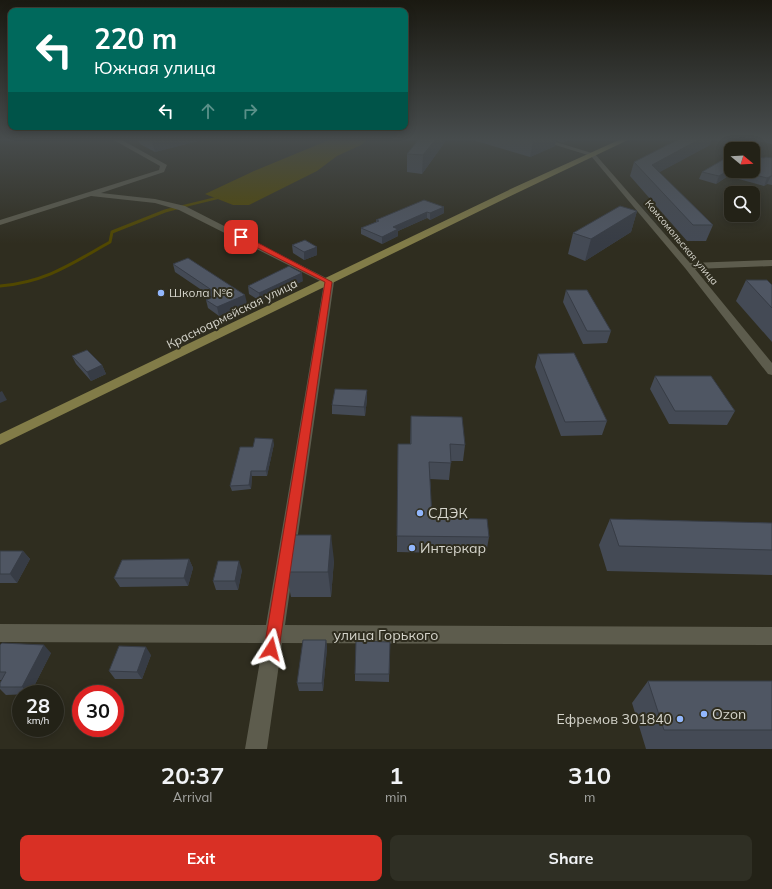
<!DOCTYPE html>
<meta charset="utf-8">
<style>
body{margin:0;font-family:Mulish,sans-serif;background:#2f2f24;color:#f1f3f6;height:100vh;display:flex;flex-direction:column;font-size:15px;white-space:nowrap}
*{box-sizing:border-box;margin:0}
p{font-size:13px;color:#a3a4a1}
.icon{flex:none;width:22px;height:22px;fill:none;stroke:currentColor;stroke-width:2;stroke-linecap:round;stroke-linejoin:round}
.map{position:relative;height:749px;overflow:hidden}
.details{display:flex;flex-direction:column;background:#232217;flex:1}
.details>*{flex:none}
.hud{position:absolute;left:8px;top:8px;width:400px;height:122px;border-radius:8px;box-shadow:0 2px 10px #0003,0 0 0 1px #403f36;background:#00695c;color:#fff;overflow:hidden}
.needle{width:26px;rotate:108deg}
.buttons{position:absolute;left:724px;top:142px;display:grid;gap:8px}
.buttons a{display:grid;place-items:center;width:36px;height:36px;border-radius:8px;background:#232217;box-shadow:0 2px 10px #0003,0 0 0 1px #403f36;font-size:20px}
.speed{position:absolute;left:12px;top:685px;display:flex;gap:8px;font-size:20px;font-weight:700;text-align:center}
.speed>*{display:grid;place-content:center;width:52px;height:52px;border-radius:50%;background:#232217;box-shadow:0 2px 10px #0003,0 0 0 1px #403f36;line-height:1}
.speed small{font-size:10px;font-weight:400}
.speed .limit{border:6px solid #d22;background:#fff;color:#111}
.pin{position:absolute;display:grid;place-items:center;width:34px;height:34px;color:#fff;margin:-17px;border-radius:8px;box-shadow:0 2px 6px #0006}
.me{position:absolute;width:44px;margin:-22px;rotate:9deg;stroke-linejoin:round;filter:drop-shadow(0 0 3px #0008)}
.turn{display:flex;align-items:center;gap:14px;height:84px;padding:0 20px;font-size:18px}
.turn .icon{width:52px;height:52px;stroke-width:2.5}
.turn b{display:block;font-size:28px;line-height:34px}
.lanes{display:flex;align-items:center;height:38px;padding:0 20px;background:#0003;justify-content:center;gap:20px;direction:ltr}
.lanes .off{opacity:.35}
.eta{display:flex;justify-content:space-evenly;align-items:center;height:68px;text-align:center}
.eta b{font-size:24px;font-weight:700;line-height:28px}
.button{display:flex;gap:8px;margin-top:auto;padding:8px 20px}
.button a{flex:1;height:46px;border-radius:8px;background:#d93025;color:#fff;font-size:16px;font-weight:700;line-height:46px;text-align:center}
.button a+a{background:#2f2f24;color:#f1f3f6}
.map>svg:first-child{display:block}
.water{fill:#514800}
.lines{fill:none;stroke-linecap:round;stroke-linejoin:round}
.stream-far1{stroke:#514800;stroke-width:2.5}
.stream{stroke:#514800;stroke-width:3}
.minor{fill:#5d5c4d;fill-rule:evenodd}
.major{fill:#827c48;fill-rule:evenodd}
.wall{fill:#444a55}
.shaded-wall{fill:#373c45}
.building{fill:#4f5663;stroke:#373c45}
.route{fill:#d93025;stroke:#8d1f18}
.poi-dot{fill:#92b7fd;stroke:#2f2d1f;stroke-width:1.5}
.labels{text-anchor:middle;stroke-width:4;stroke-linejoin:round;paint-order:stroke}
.far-street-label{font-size:10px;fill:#d5d4cb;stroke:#2f2d1f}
.poi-label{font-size:12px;fill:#d5d4cb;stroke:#2f2d1f;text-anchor:start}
.street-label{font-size:12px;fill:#d5d4cb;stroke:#2f2d1f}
.near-poi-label{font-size:14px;fill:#d5d4cb;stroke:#2f2d1f;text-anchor:start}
.near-street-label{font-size:14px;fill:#d5d4cb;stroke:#2f2d1f}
</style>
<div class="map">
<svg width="772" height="749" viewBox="0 0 772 749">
<rect width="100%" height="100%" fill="#2f2d1f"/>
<path class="water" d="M 368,139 L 361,145 L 337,156 L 317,171 L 249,205 L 233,205 L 205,194 L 254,171 L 329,140 Z"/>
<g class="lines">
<path class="stream-far1" d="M 176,208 L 217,198"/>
<path class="stream" d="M 0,286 C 46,282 71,264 110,242 L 112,232 L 165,211 L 180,207"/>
<path class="minor" d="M 112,139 L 120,139 L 167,165 L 164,172 L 101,193 L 155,199 L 185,206 L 334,282 L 285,625 L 772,627 L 772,645 L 282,643 L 267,749 L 245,749 L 263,643 L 0,642 L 0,624 L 266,625 L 324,283 L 179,210 L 155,203 L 91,196 L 0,225 L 0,220 L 159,170 L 160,166 Z
M 536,139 L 546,139 L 595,154 L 690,263 L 772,260 L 772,266 L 695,269 L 772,363 L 772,375 L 768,374 L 685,268 L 591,156 Z"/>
<path class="major" d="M 621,139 L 630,139 L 521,191 L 0,445 L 0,434 L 515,187 Z"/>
</g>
<path class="wall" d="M 138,139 L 206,139 L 155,152 L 140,144 Z
M 419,139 L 447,139 L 422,174 L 407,172 L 407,154 Z
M 469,139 L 569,139 L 563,143 L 556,140 L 555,146 L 530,157 Z
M 749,139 L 772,139 L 772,144 Z
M 710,145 L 659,172 L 713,225 L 706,241 L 687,241 L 630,176 L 634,162 Z
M 731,155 L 731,171 L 753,171 L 764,158 L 772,158 L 772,185 L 767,184 L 764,186 L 728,176 L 716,184 L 699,179 L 702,172 Z
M 444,207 L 444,213 L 430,220 L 427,218 L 398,231 L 398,236 L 382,244 L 361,234 L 361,228 L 376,222 L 376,220 Z
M 637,211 L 631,232 L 585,261 L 568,254 L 573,233 Z
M 292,245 L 317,255 L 304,260 L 293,253 Z
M 173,264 L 247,303 L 219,316 L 208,308 L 206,300 L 212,297 L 175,272 Z
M 746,280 L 772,285 L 772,342 L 736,301 Z
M 303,281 L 260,301 L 249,294 L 248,286 Z
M 566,290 L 611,331 L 607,343 L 583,344 L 563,302 Z
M 538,354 L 607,421 L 602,435 L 561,436 L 535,367 Z
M 72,356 L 102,365 L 106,374 L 91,381 L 76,364 Z
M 655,376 L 735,411 L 727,425 L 669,424 L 650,389 Z
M 367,390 L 367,399 L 365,416 L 332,414 L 332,405 Z
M 411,416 L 465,445 L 463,461 L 451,461 L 449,480 L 430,479 L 432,518 L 489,537 L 486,554 L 397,552 L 398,444 L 410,444 Z
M 274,444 L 267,476 L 252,476 L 251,489 L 232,491 L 230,486 L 253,447 Z
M 610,519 L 772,523 L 772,575 L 607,571 L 599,545 Z
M 0,551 L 23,551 L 30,559 L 17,583 L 0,583 Z
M 189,559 L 193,568 L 188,586 L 120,587 L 114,578 Z
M 334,560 L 331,597 L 291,597 L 286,572 Z
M 242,570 L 238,590 L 216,590 L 213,581 Z
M 326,640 L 327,648 L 323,691 L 299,691 L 297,683 Z
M 390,642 L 389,682 L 355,681 L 355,674 Z
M 0,645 L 51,653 L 30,694 L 6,695 L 0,689 L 0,683 L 2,680 L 0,680 Z
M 151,655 L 142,679 L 115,679 L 109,671 Z
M 648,681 L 772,681 L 772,749 L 646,749 L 632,703 Z"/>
<path class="shaded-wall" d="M 160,139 L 206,139 L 155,152 L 152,141 Z
M 436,139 L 447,139 L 422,174 L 423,155 Z
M 536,139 L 556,139 L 555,146 L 530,157 L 533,141 Z
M 564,139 L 569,139 L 563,143 Z
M 700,139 L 712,139 L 710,145 L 649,178 L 652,165 Z
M 731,169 L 728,176 L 716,184 L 719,176 Z
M 771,176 L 767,184 L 764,186 L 767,178 Z
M 444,207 L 444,213 L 430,220 L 430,213 Z
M 637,211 L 631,232 L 585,261 L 591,239 Z
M 427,212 L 427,218 L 398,231 L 398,236 L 382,244 L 382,237 L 393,227 Z
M 317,247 L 317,255 L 304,260 L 304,252 Z
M 302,273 L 303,281 L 260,301 L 259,293 Z
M 245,295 L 247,303 L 219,316 L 217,307 Z
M 102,365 L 106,374 L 91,381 L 87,372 Z
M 367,390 L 367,399 L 365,416 L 364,407 Z
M 2,391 L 7,400 L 0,403 L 0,392 Z
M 273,439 L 274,444 L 267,476 L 266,471 Z
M 251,471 L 252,476 L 251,489 L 249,485 Z
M 331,535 L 334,560 L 331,597 L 328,572 Z
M 23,551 L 30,559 L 17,583 L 10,574 Z
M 189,559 L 193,568 L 188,586 L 184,578 Z
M 239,561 L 242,570 L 238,590 L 235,581 Z
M 326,640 L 327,648 L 323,691 L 322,683 Z
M 44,645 L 51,653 L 30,694 L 22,687 Z
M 146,647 L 151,655 L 142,679 L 137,672 Z"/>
<path class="building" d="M 148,139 L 160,139 L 152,141 Z
M 419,139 L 436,139 L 423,155 L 407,154 Z
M 528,139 L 536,139 L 533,141 Z
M 679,139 L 700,139 L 652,165 L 713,225 L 693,225 L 634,162 Z
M 731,155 L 731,169 L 719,176 L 702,172 Z
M 753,156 L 764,158 L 766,157 L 772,158 L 772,176 L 771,176 L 767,178 L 739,171 L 753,171 Z
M 424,200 L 444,207 L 430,213 L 427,212 L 393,227 L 398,229 L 382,237 L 361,228 L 379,221 L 376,220 Z
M 620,206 L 637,211 L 591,239 L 573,233 Z
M 305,240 L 317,247 L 304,252 L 292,245 Z
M 188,258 L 245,295 L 217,307 L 206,300 L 219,295 L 173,264 Z
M 289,266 L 302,273 L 259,293 L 248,286 Z
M 746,280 L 767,280 L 772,285 L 772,308 Z
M 566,290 L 587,290 L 611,331 L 587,331 Z
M 87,350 L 102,365 L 87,372 L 72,356 Z
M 574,353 L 607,421 L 565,422 L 538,354 Z
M 655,376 L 711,376 L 735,411 L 675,411 Z
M 335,389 L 367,390 L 364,407 L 332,405 Z
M 411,416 L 462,417 L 465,445 L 450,444 L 451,463 L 429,462 L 432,518 L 487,519 L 489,537 L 397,536 L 398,444 L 411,444 Z
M 255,438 L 273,439 L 266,471 L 251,471 L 249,485 L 230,486 L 240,447 L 253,447 Z
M 610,519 L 772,523 L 772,550 L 619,546 Z
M 291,535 L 331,535 L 328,572 L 286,572 Z
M 0,551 L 23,551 L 10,574 L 0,574 Z
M 189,559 L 184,578 L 114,578 L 122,560 Z
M 218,561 L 239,561 L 235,581 L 213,581 Z
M 303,640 L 326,640 L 322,683 L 297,683 Z
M 356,641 L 390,642 L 389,674 L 355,674 Z
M 2,643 L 44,645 L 22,687 L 0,687 L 0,683 L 6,672 L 0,672 L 0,645 Z
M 119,646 L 146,647 L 137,672 L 109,671 Z
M 648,681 L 772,681 L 772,730 L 664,730 Z"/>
<linearGradient id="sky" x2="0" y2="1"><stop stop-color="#1a1911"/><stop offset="0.57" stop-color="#474c4d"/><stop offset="1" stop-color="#474c4d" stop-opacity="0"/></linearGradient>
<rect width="772" height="244" fill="url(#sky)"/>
<path class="route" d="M 238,235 L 243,235 L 332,282 L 279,649 L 276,654 L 271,656 L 266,654 L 264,649 L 325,282 L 238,238 Z"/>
<g class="poi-dot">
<circle cx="161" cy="293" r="4"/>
<circle cx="420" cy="513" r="4"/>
<circle cx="412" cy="548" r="4"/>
<circle cx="704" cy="714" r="4"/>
<circle cx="680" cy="719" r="4"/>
</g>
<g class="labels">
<g class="far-street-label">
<text transform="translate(682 242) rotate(50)" y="4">Комсомольская улица</text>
</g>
<g class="poi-label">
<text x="169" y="297">Школа №6</text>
</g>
<g class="street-label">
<text transform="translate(232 314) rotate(-26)" y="4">Красноармейская улица</text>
</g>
<g class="near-poi-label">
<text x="428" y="518">СДЭК</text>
<text x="420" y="553">Интеркар</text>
<text x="712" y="719">Ozon</text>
<text x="672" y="724" text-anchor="end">Ефремов 301840</text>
</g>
<g class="near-street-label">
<text x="386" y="640">улица Горького</text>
</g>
</g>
</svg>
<div class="buttons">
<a><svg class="needle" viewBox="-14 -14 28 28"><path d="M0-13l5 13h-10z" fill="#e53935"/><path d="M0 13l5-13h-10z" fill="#a3a4a1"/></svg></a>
<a><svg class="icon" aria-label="search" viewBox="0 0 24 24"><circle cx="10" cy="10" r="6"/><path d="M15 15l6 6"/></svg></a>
</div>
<div class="speed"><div>28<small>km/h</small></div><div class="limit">30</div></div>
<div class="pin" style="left:241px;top:237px;background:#d93025"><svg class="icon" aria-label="arrive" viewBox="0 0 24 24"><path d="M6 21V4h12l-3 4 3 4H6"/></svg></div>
<svg class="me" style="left:271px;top:649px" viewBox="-20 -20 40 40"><path d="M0-17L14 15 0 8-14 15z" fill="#d93025" stroke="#fff" stroke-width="4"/></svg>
<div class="hud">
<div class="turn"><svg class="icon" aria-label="left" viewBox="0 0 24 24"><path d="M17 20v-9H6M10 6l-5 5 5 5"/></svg><div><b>220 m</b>Южная улица</div></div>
<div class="lanes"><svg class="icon" aria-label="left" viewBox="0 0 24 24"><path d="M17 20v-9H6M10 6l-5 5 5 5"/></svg><svg class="icon off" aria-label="ahead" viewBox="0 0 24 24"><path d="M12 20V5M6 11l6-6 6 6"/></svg><svg class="icon off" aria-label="right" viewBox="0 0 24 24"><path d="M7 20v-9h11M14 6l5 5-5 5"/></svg></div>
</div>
</div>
<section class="details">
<div class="eta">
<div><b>20:37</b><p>Arrival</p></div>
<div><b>1</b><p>min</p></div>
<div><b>310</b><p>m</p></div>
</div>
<div class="button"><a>Exit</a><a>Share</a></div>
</section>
